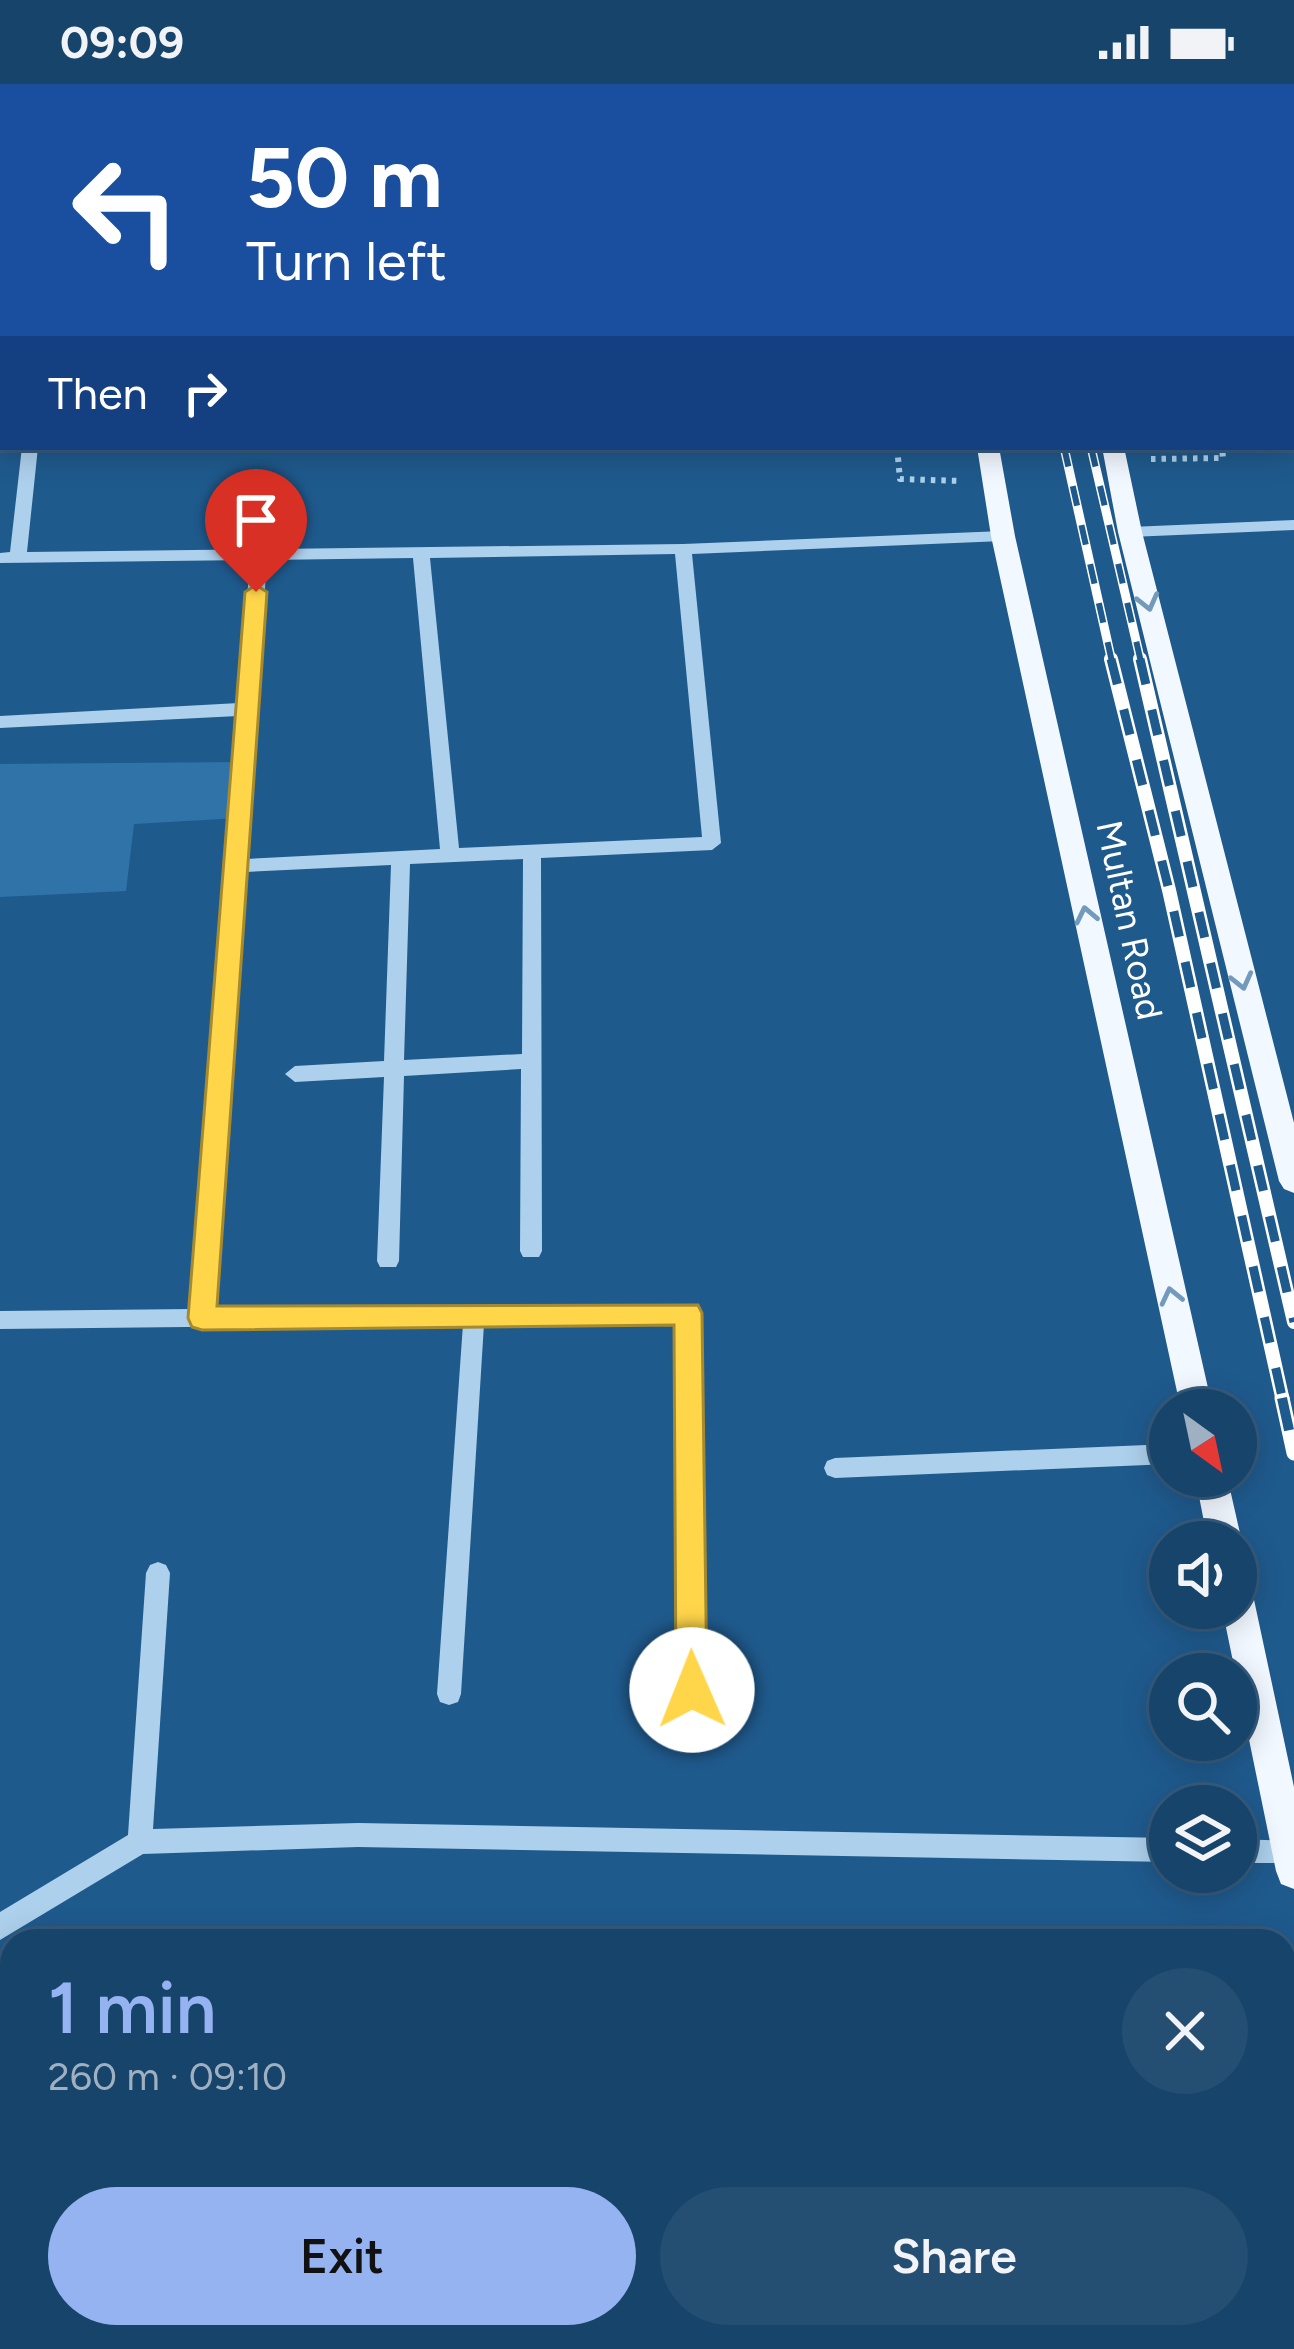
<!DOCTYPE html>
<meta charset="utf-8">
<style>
body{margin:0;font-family:Figtree,sans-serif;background:#244e72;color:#f1f3f6;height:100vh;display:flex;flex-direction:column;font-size:45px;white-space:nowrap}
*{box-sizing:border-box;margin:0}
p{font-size:39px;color:#9eb0c1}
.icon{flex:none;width:66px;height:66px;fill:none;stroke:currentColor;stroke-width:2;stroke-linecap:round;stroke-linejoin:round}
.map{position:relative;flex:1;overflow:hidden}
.panel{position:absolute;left:0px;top:1845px;width:1296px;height:420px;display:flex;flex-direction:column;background:#17446a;border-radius:36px 36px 0 0;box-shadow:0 6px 30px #0003,0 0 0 3px #365c7e}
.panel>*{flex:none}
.guide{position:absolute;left:0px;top:0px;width:1296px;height:366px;box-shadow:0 6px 30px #0003,0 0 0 3px #365c7e;background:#1a4fa0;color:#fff;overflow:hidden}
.needle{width:78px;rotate:147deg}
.controls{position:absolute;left:1149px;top:1305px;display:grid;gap:24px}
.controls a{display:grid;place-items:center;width:108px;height:108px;border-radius:50%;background:#17446a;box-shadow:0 6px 30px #0003,0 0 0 3px #365c7e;font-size:60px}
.pin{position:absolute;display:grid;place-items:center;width:102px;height:102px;color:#fff;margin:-123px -51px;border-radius:50% 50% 50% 0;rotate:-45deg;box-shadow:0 0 12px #0007}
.pin .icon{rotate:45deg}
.me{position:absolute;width:132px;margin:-66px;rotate:359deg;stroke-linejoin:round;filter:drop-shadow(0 0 9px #0008)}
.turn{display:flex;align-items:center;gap:42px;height:252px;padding:0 48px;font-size:54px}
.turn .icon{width:156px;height:156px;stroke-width:2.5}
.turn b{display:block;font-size:84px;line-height:102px}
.then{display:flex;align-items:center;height:114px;padding:0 48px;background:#0003;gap:24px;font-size:45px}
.round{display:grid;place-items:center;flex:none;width:126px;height:126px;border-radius:63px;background:#244e72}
.summary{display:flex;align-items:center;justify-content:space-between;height:204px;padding:0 48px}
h1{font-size:72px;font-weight:600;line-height:90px;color:#95b2f1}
.button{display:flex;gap:24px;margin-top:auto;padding:24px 48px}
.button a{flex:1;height:138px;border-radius:72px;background:#95b2f1;color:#111;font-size:48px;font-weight:600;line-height:138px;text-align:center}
.button a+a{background:#244e72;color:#f1f3f6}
.status{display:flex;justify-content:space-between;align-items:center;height:84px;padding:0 60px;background:#17446a;direction:ltr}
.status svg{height:33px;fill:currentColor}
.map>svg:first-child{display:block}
.green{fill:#2f73a9}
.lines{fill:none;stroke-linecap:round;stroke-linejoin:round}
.path{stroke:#add0ec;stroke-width:6;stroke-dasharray:4.5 6;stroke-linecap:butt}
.minor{fill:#add0ec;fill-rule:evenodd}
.major{fill:#f2f8ff;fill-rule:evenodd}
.rail-far2-casing{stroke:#fff;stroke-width:9}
.rail-far1-casing{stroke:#fff;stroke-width:14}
.rail-casing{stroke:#fff;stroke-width:15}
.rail-far2{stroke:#1f5a8d;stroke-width:6;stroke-dasharray:20;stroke-linecap:butt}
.rail-far1{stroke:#1f5a8d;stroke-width:9;stroke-dasharray:26;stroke-linecap:butt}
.rail{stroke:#1f5a8d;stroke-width:10;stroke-dasharray:33;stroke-linecap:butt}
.oneway{stroke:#7399bb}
.route{fill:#ffd54a;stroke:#a68a30;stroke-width:3}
.labels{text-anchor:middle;stroke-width:9;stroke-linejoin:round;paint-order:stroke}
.street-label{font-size:36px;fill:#fff;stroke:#1f5a8d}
</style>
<div class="status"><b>09:09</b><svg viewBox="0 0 49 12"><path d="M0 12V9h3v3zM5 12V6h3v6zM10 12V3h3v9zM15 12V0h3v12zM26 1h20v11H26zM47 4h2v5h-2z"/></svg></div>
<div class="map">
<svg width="1294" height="2265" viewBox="0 0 1294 2265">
<rect width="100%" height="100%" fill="#1f5a8d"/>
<path class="green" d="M 244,678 L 239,734 L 134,740 L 126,807 L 0,813 L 0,680 Z"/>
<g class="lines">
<path class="path" d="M 897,363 L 900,395 L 962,397
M 1151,375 L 1223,374 L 1222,363"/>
<path class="minor" d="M 3,231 L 3,241 L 0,242 L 0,232 Z
M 1293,261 L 1294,261 L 1294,271 L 1293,271 Z
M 22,363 L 38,363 L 27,468 L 683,460 L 1003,447 L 1011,452 L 1003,457 L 692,470 L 721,759 L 712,766 L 541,774 L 542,1167 L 539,1173 L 523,1173 L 520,1167 L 521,985 L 404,992 L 399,1177 L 396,1183 L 380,1183 L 377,1177 L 384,993 L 295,998 L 285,990 L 295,982 L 384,977 L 391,781 L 245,788 L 214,1225 L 687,1220 L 695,1223 L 698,1229 L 704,1606 L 701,1614 L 692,1617 L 683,1614 L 680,1606 L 676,1238 L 484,1240 L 461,1610 L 458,1618 L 449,1621 L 440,1618 L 437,1610 L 463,1240 L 0,1245 L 0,1227 L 192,1225 L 238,632 L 0,644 L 0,632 L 239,619 L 250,476 L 0,479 L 0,469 L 10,468 ZM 675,470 L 702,753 L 459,764 L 430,474 ZM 413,474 L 440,765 L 246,775 L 267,476 ZM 523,775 L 522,970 L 404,976 L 410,780 Z
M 1294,436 L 1294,446 L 1130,453 L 1122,448 L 1130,443 Z
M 1170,1360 L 1170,1380 L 835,1394 L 827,1391 L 824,1384 L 827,1377 L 835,1374 Z
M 158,1478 L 166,1481 L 170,1489 L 153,1745 L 358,1739 L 1170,1754 L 1170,1778 L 358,1763 L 143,1770 L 0,1856 L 0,1828 L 128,1751 L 146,1489 L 150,1481 Z
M 1236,1755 L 1294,1757 L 1294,1779 L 1236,1779 Z
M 0,1993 L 12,2001 L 12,2040 L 0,2032 Z
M 129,2253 L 158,2253 L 163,2265 L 134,2265 Z"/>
<path class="major" d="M 364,0 L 397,0 L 362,3 Z
M 912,0 L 932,0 L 932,3 L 912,3 Z
M 1007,0 L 1027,0 L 1028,3 L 1008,3 Z
M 1148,0 L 1174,0 L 1176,3 L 1146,3 Z
M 1219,0 L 1245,0 L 1247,3 L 1221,3 Z
M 1293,5 L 1294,5 L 1294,17 L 1293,17 Z
M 1294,44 L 1294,57 L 1293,57 L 1293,44 Z
M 0,48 L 3,48 L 3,60 L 0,60 Z
M 977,363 L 999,363 L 1015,452 L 1213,1326 L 1181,1326 L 991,452 Z
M 1102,363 L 1124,363 L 1142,448 L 1294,1039 L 1294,1109 L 1284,1105 L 1279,1097 L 1118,448 Z
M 1195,1392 L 1227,1392 L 1242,1458 L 1237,1469 L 1236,1458 L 1208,1458 Z
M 1236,1496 L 1248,1500 L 1253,1511 L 1294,1703 L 1294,1805 L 1281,1800 L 1276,1787 L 1222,1524 L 1236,1524 Z"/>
<g class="rail-far2-casing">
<path id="rail-far2" d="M 1064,363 L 1112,578
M 1091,363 L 1141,578"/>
</g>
<g class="rail-far1-casing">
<path id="rail-far1" d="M 1111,575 L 1169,806 L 1283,1317
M 1140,575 L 1294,1238"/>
</g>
<g class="rail-casing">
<path id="rail" d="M 1282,1314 L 1294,1369"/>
</g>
<use href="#rail-far2" class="rail-far2"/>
<use href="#rail-far1" class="rail-far1"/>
<use href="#rail" class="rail"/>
</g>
<defs><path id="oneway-chevron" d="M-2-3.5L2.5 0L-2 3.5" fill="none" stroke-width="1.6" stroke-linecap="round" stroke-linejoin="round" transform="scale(3)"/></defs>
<g class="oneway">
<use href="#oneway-chevron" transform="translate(1148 518) rotate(76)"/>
<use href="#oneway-chevron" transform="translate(1086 831) rotate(-102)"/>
<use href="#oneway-chevron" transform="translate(1242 897) rotate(76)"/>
<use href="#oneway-chevron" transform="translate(1171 1212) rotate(-103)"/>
</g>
<path class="route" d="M 256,501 L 267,508 L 217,1222 L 698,1221 L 702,1229 L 707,1606 L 703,1616 L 692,1621 L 680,1616 L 676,1606 L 674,1241 L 202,1246 L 192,1243 L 188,1234 L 245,508 Z"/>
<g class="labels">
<g class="street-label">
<text transform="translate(1130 836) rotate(78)" y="13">Multan Road</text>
</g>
</g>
</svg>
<div class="controls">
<a><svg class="needle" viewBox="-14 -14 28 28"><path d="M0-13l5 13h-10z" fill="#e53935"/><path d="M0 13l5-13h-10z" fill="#9eb0c1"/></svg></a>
<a><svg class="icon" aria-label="sound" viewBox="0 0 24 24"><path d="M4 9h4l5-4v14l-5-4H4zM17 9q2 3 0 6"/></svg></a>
<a><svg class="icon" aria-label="search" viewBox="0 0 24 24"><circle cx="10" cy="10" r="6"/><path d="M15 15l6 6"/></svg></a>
<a><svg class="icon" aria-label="layers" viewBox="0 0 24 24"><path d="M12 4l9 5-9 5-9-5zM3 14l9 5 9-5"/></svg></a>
</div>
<div class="pin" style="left:256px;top:508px;background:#d93025"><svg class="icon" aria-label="arrive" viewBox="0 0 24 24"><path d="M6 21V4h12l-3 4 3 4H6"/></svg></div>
<svg class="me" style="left:692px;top:1606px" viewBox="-20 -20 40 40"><circle r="19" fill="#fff"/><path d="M0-13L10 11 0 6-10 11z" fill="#ffd54a"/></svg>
<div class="guide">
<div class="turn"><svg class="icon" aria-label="left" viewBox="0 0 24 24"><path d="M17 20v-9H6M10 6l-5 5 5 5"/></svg><div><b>50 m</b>Turn left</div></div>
<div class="then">Then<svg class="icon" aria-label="right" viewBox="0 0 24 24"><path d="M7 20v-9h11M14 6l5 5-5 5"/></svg></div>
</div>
<section class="panel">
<div class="summary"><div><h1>1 min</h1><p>260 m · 09:10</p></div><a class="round"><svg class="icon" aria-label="close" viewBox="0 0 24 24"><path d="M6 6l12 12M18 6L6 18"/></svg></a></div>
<div class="button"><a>Exit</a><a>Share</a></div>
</section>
</div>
